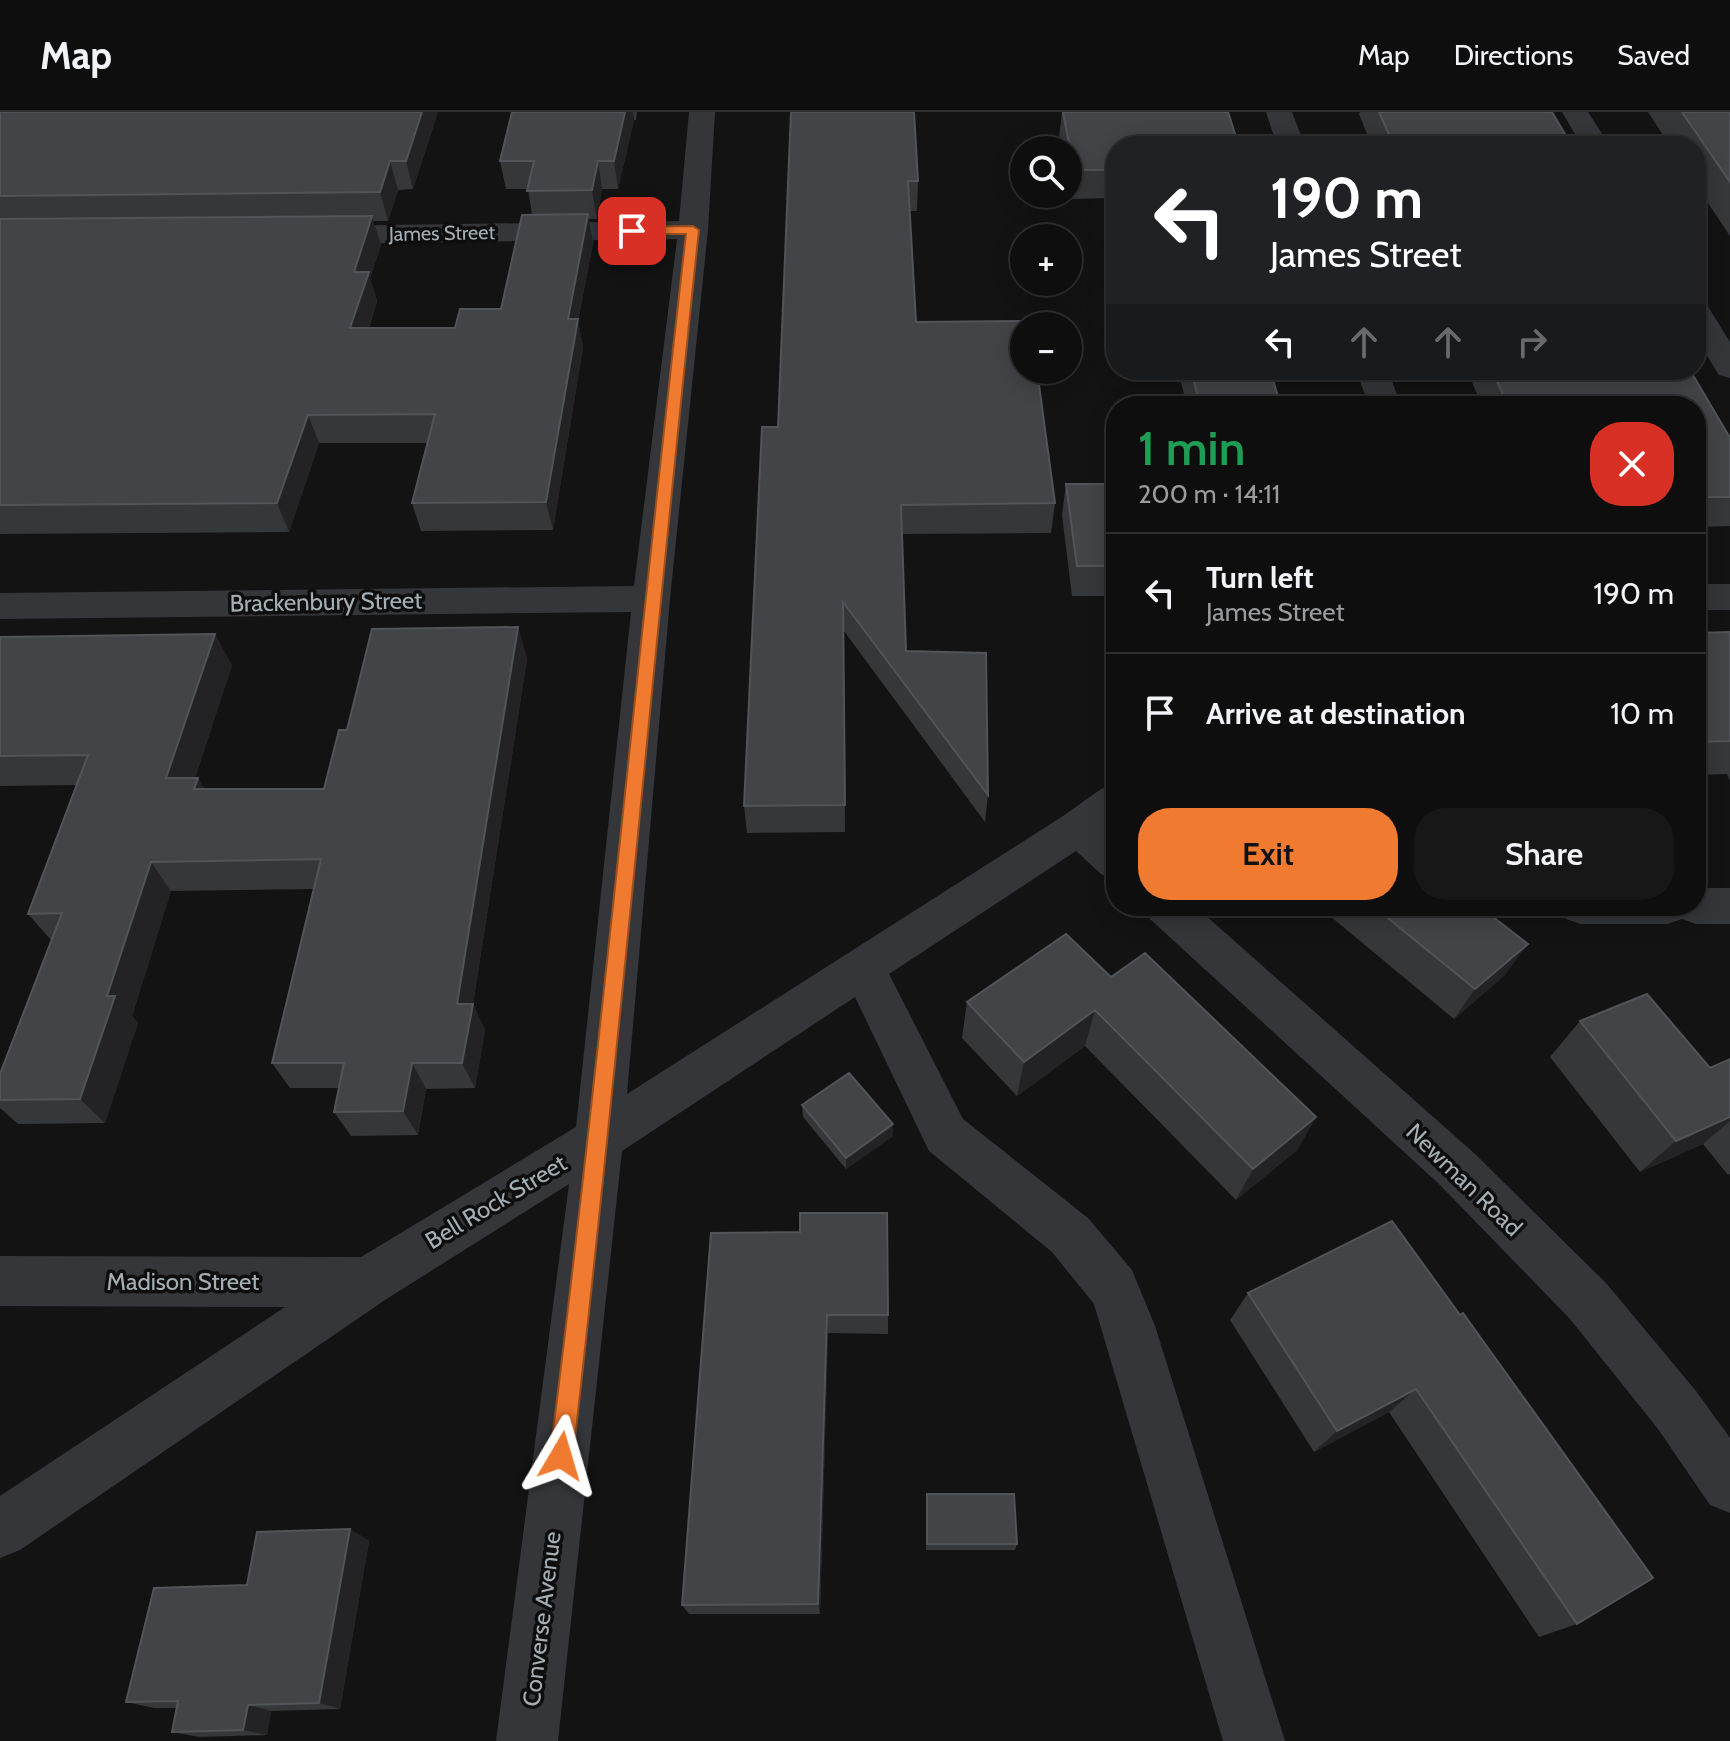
<!DOCTYPE html>
<meta charset="utf-8">
<style>
body{margin:0;font-family:Cabin,sans-serif;background:#171718;color:#f1f3f6;height:100vh;display:flex;flex-direction:column;font-size:30px;white-space:nowrap}
*{box-sizing:border-box;margin:0}
p{font-size:26px;color:#9b9c9e}
.icon{flex:none;width:44px;height:44px;fill:none;stroke:currentColor;stroke-width:2;stroke-linecap:round;stroke-linejoin:round}
.map{position:relative;flex:1;overflow:hidden}
.side{position:absolute;left:1106px;top:284px;width:600px;height:520px;display:flex;flex-direction:column;background:#0e0e0f;border-radius:32px;box-shadow:0 4px 20px #0003,0 0 0 2px #2e2e2f}
.side>*{flex:none}
.hud{position:absolute;left:1106px;top:24px;width:600px;height:244px;border-radius:32px;box-shadow:0 4px 20px #0003,0 0 0 2px #2e2e2f;background:#202124;color:#fff;overflow:hidden}
.fabs{position:absolute;left:1010px;top:24px;display:grid;gap:16px}
.fabs a{display:grid;place-items:center;width:72px;height:72px;border-radius:50%;background:#0e0e0f;box-shadow:0 4px 20px #0003,0 0 0 2px #2e2e2f;font-size:40px}
.pin{position:absolute;display:grid;place-items:center;width:68px;height:68px;color:#fff;margin:-34px;border-radius:16px;box-shadow:0 4px 12px #0006}
.me{position:absolute;width:88px;margin:-44px;rotate:7deg;stroke-linejoin:round;filter:drop-shadow(0 0 6px #0008)}
.turn{display:flex;align-items:center;gap:28px;height:168px;padding:0 32px;font-size:36px}
.turn .icon{width:104px;height:104px;stroke-width:2.5}
.turn b{display:block;font-size:56px;line-height:68px}
.lanes{display:flex;align-items:center;height:76px;padding:0 32px;background:#0003;justify-content:center;gap:40px;direction:ltr}
.lanes .off{opacity:.35}
.round{display:grid;place-items:center;flex:none;width:84px;height:84px;border-radius:32px;background:#171718}
.headline{display:flex;align-items:center;justify-content:space-between;height:136px;padding:0 32px}
h1{font-size:48px;font-weight:600;line-height:60px;color:#1e9e55}
.primary-button{display:flex;gap:16px;margin-top:auto;padding:16px 32px}
.primary-button a{flex:1;height:92px;border-radius:32px;background:#f07a2f;color:#111;font-size:32px;font-weight:600;line-height:92px;text-align:center}
.primary-button a+a{background:#171718;color:#f1f3f6}
ul{padding:0;list-style:none}
li{display:flex;align-items:center;gap:24px;height:120px;padding:0 32px;border-top:2px solid #2e2e2f}
li div{flex:1}
li b{display:block;font-size:30px}
li em{font-style:normal}
header{display:flex;align-items:center;gap:48px;box-sizing:border-box;height:112px;padding:0 40px;background:#0e0e0f;border-bottom:2px solid #2e2e2f}
header strong{font-size:38px}
nav{display:flex;gap:44px;margin-inline-start:auto;font-size:28px}
.map>svg:first-child{display:block}
.lines{fill:none;stroke-linecap:round;stroke-linejoin:round}
.minor{fill:#343639;fill-rule:evenodd}
.wall{fill:#363739}
.shaded-wall{fill:#232325}
.building{fill:#424447;stroke:#515458;stroke-width:2}
.route{fill:#f07a2f;stroke:#9c4f1f;stroke-width:2}
.labels{text-anchor:middle;stroke-width:7;stroke-linejoin:round;paint-order:stroke}
.far-street-label{font-size:20px;fill:#a4aeb5;stroke:#0e0e0f}
.street-label{font-size:24px;fill:#a4aeb5;stroke:#0e0e0f}
</style>
<header>
<strong>Map</strong>
<nav><a>Map</a><a>Directions</a><a>Saved</a></nav>
</header>
<div class="map">
<svg width="1730" height="1629" viewBox="0 0 1730 1629">
<rect width="100%" height="100%" fill="#131314"/>
<g class="lines">
<path class="minor" d="M 689,0 L 715,0 L 708,118 L 670,487 L 627,982 L 1063,704 L 1101,677 L 1116,672 L 1116,710 L 1107,717 L 1116,725 L 1116,767 L 1101,762 L 1076,739 L 889,862 L 963,1007 L 1088,1106 L 1132,1158 L 1155,1214 L 1285,1629 L 1223,1629 L 1094,1192 L 1052,1140 L 929,1039 L 855,885 L 622,1039 L 558,1629 L 496,1629 L 569,1072 L 385,1188 L 20,1438 L 0,1446 L 0,1384 L 285,1195 L 0,1194 L 0,1144 L 361,1145 L 576,1015 L 631,500 L 0,507 L 0,481 L 634,474 L 677,127 L 319,132 L 309,129 L 304,123 L 309,117 L 319,114 L 679,109 Z
M 1266,0 L 1292,0 L 1305,34 L 1277,34 Z
M 1562,0 L 1588,0 L 1610,34 L 1582,34 Z
M 1696,191 L 1707,193 L 1730,230 L 1730,266 L 1719,263 L 1696,226 Z
M 1356,258 L 1388,258 L 1401,294 L 1369,294 Z
M 1696,472 L 1730,472 L 1730,498 L 1696,498 Z
M 1696,776 L 1730,776 L 1730,812 L 1696,812 L 1682,807 L 1667,812 L 1581,812 L 1566,807 L 1559,794 L 1696,794 Z
M 1143,794 L 1195,794 L 1474,1041 L 1606,1171 L 1696,1279 L 1730,1326 L 1730,1401 L 1710,1393 L 1658,1317 L 1570,1207 L 1440,1073 L 1150,807 Z"/>
</g>
<path class="wall" d="M 0,0 L 438,0 L 413,77 L 398,78 L 388,109 L 373,109 L 381,133 L 370,166 L 377,189 L 369,216 L 455,216 L 501,197 L 532,103 L 528,77 L 506,77 L 500,49 L 512,0 L 637,0 L 636,8 L 634,8 L 618,77 L 602,77 L 597,107 L 589,107 L 593,131 L 578,209 L 583,235 L 553,418 L 421,419 L 412,391 L 428,331 L 319,331 L 289,420 L 0,422 Z
M 791,0 L 918,69 L 917,99 L 910,99 L 916,210 L 1055,391 L 1051,421 L 902,422 L 906,539 L 988,683 L 985,710 L 844,519 L 845,720 L 747,721 L 744,694 L 778,315 Z
M 1062,0 L 1228,0 L 1116,34 L 1116,86 L 1070,87 L 1068,74 L 1068,38 L 1061,38 L 1059,26 Z
M 1360,0 L 1552,0 L 1572,34 L 1372,34 L 1359,2 Z
M 1648,0 L 1730,0 L 1730,124 L 1696,73 L 1696,34 L 1670,34 Z
M 1178,258 L 1270,258 L 1281,294 L 1187,294 Z
M 1467,258 L 1690,258 L 1730,326 L 1730,414 L 1696,415 L 1696,294 L 1482,294 Z
M 1066,372 L 1116,372 L 1116,484 L 1072,484 L 1062,403 Z
M 518,515 L 527,547 L 473,892 L 485,918 L 475,976 L 426,977 L 418,1023 L 351,1024 L 334,1000 L 339,976 L 290,976 L 272,951 L 314,777 L 171,779 L 132,904 L 138,911 L 105,1011 L 18,1012 L 0,996 L 0,962 L 51,828 L 28,802 L 76,673 L 0,674 L 0,525 L 232,553 L 195,666 L 205,677 L 324,677 L 347,618 Z
M 1730,520 L 1730,669 L 1727,662 L 1696,663 L 1696,521 Z
M 1318,794 L 1479,794 L 1505,863 L 1454,907 Z
M 1111,865 L 1316,1005 L 1297,1038 L 1236,1088 L 1085,934 L 1017,984 L 962,926 L 967,890 Z
M 1580,909 L 1710,956 L 1730,947 L 1730,1062 L 1728,1063 L 1703,1032 L 1640,1060 L 1550,945 Z
M 802,993 L 893,1012 L 893,1024 L 846,1057 L 803,1005 Z
M 1392,1109 L 1577,1512 L 1539,1525 L 1389,1300 L 1314,1340 L 1230,1208 L 1248,1181 Z
M 711,1121 L 888,1203 L 888,1222 L 828,1221 L 820,1502 L 689,1502 L 682,1493 Z
M 927,1382 L 1017,1432 L 1015,1438 L 926,1438 Z
M 350,1417 L 369,1429 L 340,1597 L 271,1599 L 267,1623 L 199,1625 L 172,1620 L 177,1596 L 154,1596 L 126,1590 L 247,1473 Z"/>
<path class="shaded-wall" d="M 422,0 L 438,0 L 413,77 L 406,49 Z
M 625,0 L 633,0 L 634,8 L 618,77 L 614,49 Z
M 390,49 L 398,78 L 388,109 L 380,80 Z
M 598,49 L 602,77 L 597,107 L 592,78 Z
M 588,102 L 593,131 L 578,209 L 583,235 L 553,418 L 546,390 L 568,207 Z
M 372,104 L 381,133 L 370,166 L 377,189 L 359,245 L 350,216 L 354,160 Z
M 308,303 L 319,331 L 289,420 L 277,391 Z
M 518,515 L 527,547 L 473,892 L 485,918 L 475,976 L 462,951 L 457,892 Z
M 215,522 L 232,553 L 185,696 L 166,666 Z
M 198,666 L 217,696 L 194,677 Z
M 151,750 L 171,779 L 132,904 L 138,911 L 105,1011 L 80,987 L 107,884 Z
M 1528,832 L 1505,863 L 1454,907 L 1475,877 Z
M 1095,898 L 1085,934 L 1017,984 L 1024,950 Z
M 412,951 L 426,977 L 418,1023 L 403,999 Z
M 1316,1005 L 1297,1038 L 1236,1088 L 1253,1057 Z
M 1730,1005 L 1730,1009 L 1703,1032 L 1640,1060 L 1676,1029 Z
M 893,1012 L 893,1024 L 846,1057 L 846,1046 Z
M 827,1203 L 828,1221 L 820,1502 L 818,1492 Z
M 1416,1277 L 1389,1300 L 1314,1340 L 1337,1319 Z
M 350,1417 L 369,1429 L 340,1597 L 319,1591 Z
M 248,1593 L 271,1599 L 267,1623 L 243,1618 Z"/>
<path class="building" d="M 0,0 L 422,0 L 406,49 L 390,49 L 380,80 L 0,84 Z
M 512,0 L 625,0 L 614,49 L 598,49 L 592,78 L 527,79 L 534,49 L 500,49 Z
M 791,0 L 914,0 L 918,69 L 908,69 L 916,210 L 1030,209 L 1031,214 L 1024,214 L 1024,258 L 1037,258 L 1055,391 L 901,393 L 906,539 L 986,541 L 988,683 L 843,490 L 845,693 L 744,694 L 762,315 L 778,315 Z
M 1063,0 L 1228,0 L 1239,34 L 1116,34 L 1116,58 L 1074,58 Z
M 1379,0 L 1552,0 L 1572,34 L 1394,34 Z
M 1682,0 L 1730,0 L 1730,70 Z
M 588,102 L 568,207 L 578,207 L 546,390 L 412,391 L 435,302 L 308,303 L 277,391 L 0,393 L 0,107 L 372,104 L 354,160 L 369,160 L 350,216 L 455,216 L 460,197 L 501,197 L 522,103 Z
M 1191,258 L 1270,258 L 1281,294 L 1200,293 Z
M 1492,258 L 1690,258 L 1730,326 L 1730,385 L 1696,385 L 1696,294 L 1508,294 Z
M 1066,372 L 1116,372 L 1116,454 L 1077,454 Z
M 518,515 L 457,892 L 473,892 L 462,951 L 412,951 L 403,999 L 334,1000 L 344,951 L 272,951 L 321,747 L 151,750 L 107,884 L 115,884 L 80,987 L 0,988 L 0,962 L 62,801 L 28,802 L 88,643 L 0,644 L 0,525 L 215,522 L 166,666 L 198,666 L 194,677 L 324,677 L 339,618 L 347,618 L 372,517 Z
M 1730,520 L 1730,629 L 1696,630 L 1696,521 Z
M 1373,794 L 1479,794 L 1528,832 L 1475,877 Z
M 1066,822 L 1111,865 L 1145,841 L 1316,1005 L 1253,1057 L 1095,898 L 1024,950 L 967,890 Z
M 1647,882 L 1710,956 L 1730,947 L 1730,1005 L 1676,1029 L 1580,909 Z
M 849,961 L 893,1012 L 846,1046 L 802,993 Z
M 800,1101 L 887,1101 L 888,1203 L 827,1203 L 818,1492 L 682,1493 L 711,1121 L 800,1120 Z
M 1392,1109 L 1460,1203 L 1463,1201 L 1653,1466 L 1577,1512 L 1416,1277 L 1337,1319 L 1248,1181 Z
M 927,1382 L 1014,1382 L 1017,1432 L 927,1432 Z
M 350,1417 L 319,1591 L 248,1593 L 243,1618 L 172,1620 L 178,1589 L 126,1590 L 154,1476 L 247,1473 L 257,1420 Z"/>
<path class="route" d="M 693,114 L 699,118 C 655,527 620,936 573,1344 L 569,1352 L 561,1355 L 553,1352 L 550,1344 C 601,937 639,529 686,122 L 632,122 L 626,119 L 632,115 Z"/>
<g class="labels">
<g class="far-street-label">
<text transform="translate(442 121) rotate(-1)" y="7">James Street</text>
</g>
<g class="street-label">
<text transform="translate(326 490) rotate(-1)" y="8">Brackenbury Street</text>
<text transform="translate(1464 1068) rotate(44)" y="8">Newman Road</text>
<text transform="translate(496 1090) rotate(-31)" y="8">Bell Rock Street</text>
<text x="183" y="1178">Madison Street</text>
<text transform="translate(542 1507) rotate(-83)" y="8">Converse Avenue</text>
</g>
</g>
</svg>
<div class="fabs">
<a><svg class="icon" aria-label="search" viewBox="0 0 24 24"><circle cx="10" cy="10" r="6"/><path d="M15 15l6 6"/></svg></a>
<a>+</a>
<a>−</a>
</div>
<div class="pin" style="left:632px;top:119px;background:#d93025"><svg class="icon" aria-label="arrive" viewBox="0 0 24 24"><path d="M6 21V4h12l-3 4 3 4H6"/></svg></div>
<svg class="me" style="left:561px;top:1344px" viewBox="-20 -20 40 40"><path d="M0-17L14 15 0 8-14 15z" fill="#f07a2f" stroke="#fff" stroke-width="4"/></svg>
<div class="hud">
<div class="turn"><svg class="icon" aria-label="left" viewBox="0 0 24 24"><path d="M17 20v-9H6M10 6l-5 5 5 5"/></svg><div><b>190 m</b>James Street</div></div>
<div class="lanes"><svg class="icon" aria-label="left" viewBox="0 0 24 24"><path d="M17 20v-9H6M10 6l-5 5 5 5"/></svg><svg class="icon off" aria-label="ahead" viewBox="0 0 24 24"><path d="M12 20V5M6 11l6-6 6 6"/></svg><svg class="icon off" aria-label="ahead" viewBox="0 0 24 24"><path d="M12 20V5M6 11l6-6 6 6"/></svg><svg class="icon off" aria-label="right" viewBox="0 0 24 24"><path d="M7 20v-9h11M14 6l5 5-5 5"/></svg></div>
</div>
<section class="side">
<div class="headline"><div><h1>1 min</h1><p>200 m · 14:11</p></div><a class="round" style="background:#d93025;color:#fff"><svg class="icon" aria-label="close" viewBox="0 0 24 24"><path d="M6 6l12 12M18 6L6 18"/></svg></a></div>
<ul>
<li><svg class="icon" aria-label="left" viewBox="0 0 24 24"><path d="M17 20v-9H6M10 6l-5 5 5 5"/></svg><div><b>Turn left</b><p>James Street</p></div><em>190 m</em></li>
<li><svg class="icon" aria-label="arrive" viewBox="0 0 24 24"><path d="M6 21V4h12l-3 4 3 4H6"/></svg><div><b>Arrive at destination</b></div><em>10 m</em></li>
</ul>
<div class="primary-button"><a>Exit</a><a>Share</a></div>
</section>
</div>
